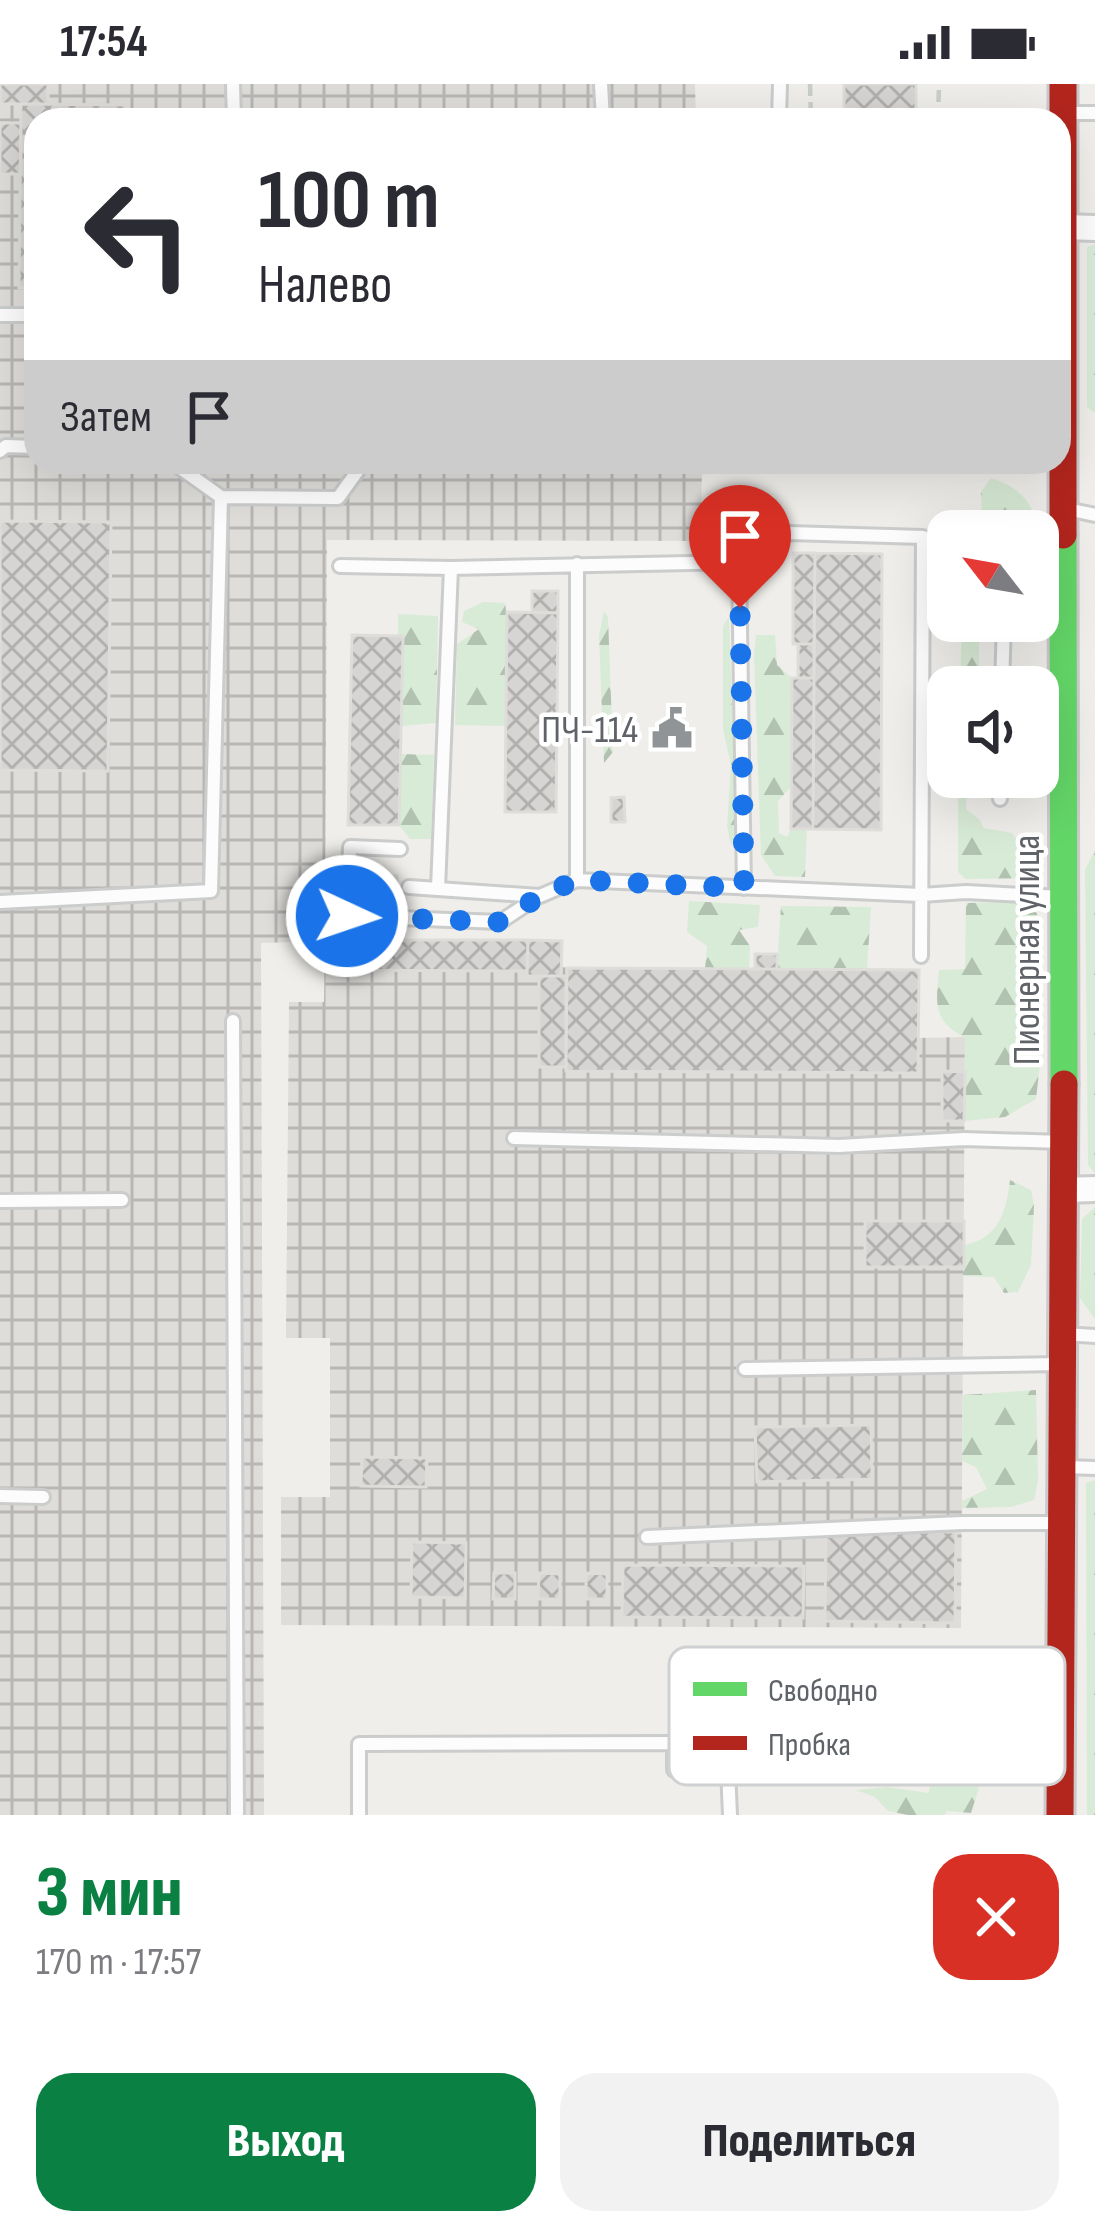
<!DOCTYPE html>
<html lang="ru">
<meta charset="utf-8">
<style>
body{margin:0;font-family:"Sofia Sans Condensed",sans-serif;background:#f2f2f3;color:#2b2b33;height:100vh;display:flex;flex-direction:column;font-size:45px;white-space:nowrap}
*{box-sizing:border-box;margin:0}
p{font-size:39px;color:#7c7c81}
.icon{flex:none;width:66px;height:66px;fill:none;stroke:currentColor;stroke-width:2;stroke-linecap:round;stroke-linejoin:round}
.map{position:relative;height:1731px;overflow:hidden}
.panel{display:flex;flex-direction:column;background:#fff;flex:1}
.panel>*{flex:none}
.banner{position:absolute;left:24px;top:24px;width:1047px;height:366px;border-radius:36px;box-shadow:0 12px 48px #0002;background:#fff;color:#2b2b33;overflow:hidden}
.needle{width:78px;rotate:301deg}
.tools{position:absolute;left:927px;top:426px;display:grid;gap:24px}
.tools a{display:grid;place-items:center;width:132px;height:132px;border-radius:24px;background:#fff;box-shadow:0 12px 48px #0002;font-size:60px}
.pin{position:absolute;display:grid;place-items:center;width:102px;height:102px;color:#fff;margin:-123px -51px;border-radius:50% 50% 50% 0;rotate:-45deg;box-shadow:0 0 12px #0007}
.pin .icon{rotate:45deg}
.me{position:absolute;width:132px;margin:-66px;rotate:93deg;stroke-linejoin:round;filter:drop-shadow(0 0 9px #0008)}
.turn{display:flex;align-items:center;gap:42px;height:252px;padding:0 36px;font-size:54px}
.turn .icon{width:156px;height:156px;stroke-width:2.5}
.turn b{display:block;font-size:84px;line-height:102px}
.then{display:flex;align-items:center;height:114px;padding:0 36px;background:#0003;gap:24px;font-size:45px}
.round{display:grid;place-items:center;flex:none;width:126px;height:126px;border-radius:36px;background:#f2f2f3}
.headline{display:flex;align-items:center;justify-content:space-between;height:204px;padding:0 36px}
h1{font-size:72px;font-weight:800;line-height:90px;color:#0b8043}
.cta{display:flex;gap:24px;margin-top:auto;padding:24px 36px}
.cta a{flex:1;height:138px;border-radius:36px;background:#0b8043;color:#fff;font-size:48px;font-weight:800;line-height:138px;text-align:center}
.cta a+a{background:#f2f2f3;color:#2b2b33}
.status{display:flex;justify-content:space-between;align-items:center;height:84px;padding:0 60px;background:#fff;direction:ltr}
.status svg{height:33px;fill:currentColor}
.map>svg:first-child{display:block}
.industrial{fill:url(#industrial-grid)}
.forest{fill:url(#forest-firs)}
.building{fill:url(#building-cross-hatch);stroke:#deddd9;stroke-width:3}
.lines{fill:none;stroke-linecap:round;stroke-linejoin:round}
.lane-casing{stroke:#cbcccc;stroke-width:18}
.street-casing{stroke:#cbcccc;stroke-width:30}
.fast-casing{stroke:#cacacb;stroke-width:33}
.jam-casing{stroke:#cacacb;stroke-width:33}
.path{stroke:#cacfcc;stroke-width:4.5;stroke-dasharray:12 6;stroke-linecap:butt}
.lane{stroke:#fdfcfc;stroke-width:12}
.street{stroke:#fdfcfc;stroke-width:24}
.fast{stroke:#63d668;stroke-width:27}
.jam{stroke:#b3261e;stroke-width:27}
.route{stroke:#1a73e8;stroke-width:21;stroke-dasharray:0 37.8}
.labels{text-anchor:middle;stroke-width:9;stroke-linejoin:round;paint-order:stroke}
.poi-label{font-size:39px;fill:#5f6368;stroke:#fff;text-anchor:end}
.street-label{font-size:39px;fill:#5f6368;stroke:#fff}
.key{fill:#fff;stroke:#cfd0d2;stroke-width:3}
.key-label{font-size:33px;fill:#5f6368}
</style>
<div class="status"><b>17:54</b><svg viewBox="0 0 49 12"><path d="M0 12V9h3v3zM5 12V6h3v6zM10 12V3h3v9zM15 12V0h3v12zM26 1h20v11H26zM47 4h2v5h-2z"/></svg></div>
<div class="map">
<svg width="1095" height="1731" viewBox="0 0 1095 1731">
<defs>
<pattern id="industrial-grid" width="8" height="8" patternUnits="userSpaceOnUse" patternTransform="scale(3)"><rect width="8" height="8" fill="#dfddda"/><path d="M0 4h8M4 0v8" fill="none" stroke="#b8b7b5"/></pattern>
<pattern id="forest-firs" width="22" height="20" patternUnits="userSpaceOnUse" patternTransform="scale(3)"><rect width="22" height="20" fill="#d8ebd6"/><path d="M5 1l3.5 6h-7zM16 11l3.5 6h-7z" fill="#b2c2b1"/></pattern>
<pattern id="building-cross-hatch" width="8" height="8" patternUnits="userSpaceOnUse" patternTransform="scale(3)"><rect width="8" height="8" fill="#d6d5d3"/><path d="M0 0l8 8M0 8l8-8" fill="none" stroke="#b1b0af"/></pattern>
</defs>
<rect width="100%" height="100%" fill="#efeeea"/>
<path class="industrial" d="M 0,0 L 695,0 L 696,36 L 36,36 L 36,378 L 702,378 L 701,443 L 696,444 L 696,457 L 327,456 L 325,855 L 562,857 L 562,883 L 567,884 L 567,987 L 917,989 L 918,954 L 965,953 L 961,1544 L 281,1541 L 281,1413 L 330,1413 L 330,1254 L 286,1254 L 289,918 L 324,918 L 325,857 L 261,859 L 264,1731 L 0,1731 Z"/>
<path class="forest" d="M 1095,160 L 1095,329 L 1087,323 L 1087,163 Z
M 991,394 C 1018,403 1035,417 1037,447 L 966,447 L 968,433 L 982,432 L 981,408 Z
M 483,518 L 505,519 L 507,533 L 506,642 L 455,641 L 457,560 L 479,545 L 462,538 L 464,527 Z
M 604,527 L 608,533 L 613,668 L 604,679 L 599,552 Z
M 398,530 L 438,532 L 436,639 L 401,642 L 403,553 L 398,552 Z
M 729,533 L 736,746 L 731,761 L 727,743 L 731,681 L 723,645 L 723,542 Z
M 962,537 L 979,537 L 979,603 L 960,603 Z
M 756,551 L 775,551 L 777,581 L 792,594 L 791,703 L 778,717 L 779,749 L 787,753 L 791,745 L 807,745 L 805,793 L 775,792 L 761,771 L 754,570 Z
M 400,670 L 434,671 L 431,755 L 410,755 L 399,741 Z
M 958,699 L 967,699 L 966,725 L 979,735 L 984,744 L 1012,749 L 1035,780 L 1033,794 L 966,795 L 958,788 Z
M 1095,766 L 1095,1089 L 1088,1081 L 1085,786 Z
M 689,817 L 760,821 L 758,843 L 739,846 L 750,862 L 749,885 L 705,885 L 707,862 L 687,848 Z
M 1016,818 L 1037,829 L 1040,980 L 1036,1015 L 1005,1033 L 964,1037 L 965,954 C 932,936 936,919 939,886 L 965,885 L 966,819 Z
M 781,822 L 871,823 L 867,885 L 777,885 Z
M 1010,1096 L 1031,1106 L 1034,1122 L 1031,1181 L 1018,1208 L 1004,1209 L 994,1193 L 963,1192 L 964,1161 C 999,1154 1006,1128 1010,1096 Z
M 1095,1123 L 1095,1235 L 1080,1214 L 1082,1135 Z
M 1036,1306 L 1038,1396 L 1034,1416 L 1011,1423 L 962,1424 L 962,1417 L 987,1405 L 976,1383 L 962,1377 L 963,1311 Z
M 1095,1396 L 1095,1731 L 1087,1731 L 1086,1399 Z
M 930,1698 L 970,1698 L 979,1704 L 971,1729 L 947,1727 L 944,1731 L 908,1731 L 888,1727 L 875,1713 L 856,1706 L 887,1703 L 929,1709 Z"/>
<path class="building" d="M 0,0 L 48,0 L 48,20 L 0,20 Z
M 844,0 L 916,0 L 916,36 L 844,36 Z
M 21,20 L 125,21 L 125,36 L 36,36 L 36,204 L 19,204 Z
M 0,39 L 21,39 L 21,90 L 0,90 Z
M 0,437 L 111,438 L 108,687 L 0,686 Z
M 793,469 L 815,469 L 814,560 L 793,560 Z
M 815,469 L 882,470 L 881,746 L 813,745 Z
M 532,507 L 558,507 L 558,529 L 532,528 Z
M 507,528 L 558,529 L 556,728 L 505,728 Z
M 352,551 L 403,552 L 399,741 L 348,741 Z
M 798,560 L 814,560 L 814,594 L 798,594 Z
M 792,594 L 814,594 L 813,745 L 791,745 Z
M 624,713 L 625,738 L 611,738 L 611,714 Z
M 370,791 L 397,792 L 396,817 L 369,816 Z
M 325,856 L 528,856 L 527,887 L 325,886 Z
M 528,856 L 562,857 L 561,892 L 527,892 Z
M 755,870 L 777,870 L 777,885 L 755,885 Z
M 567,884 L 919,886 L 918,989 L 566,987 Z
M 539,892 L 566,892 L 566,983 L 539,983 Z
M 942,987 L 965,988 L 964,1037 L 942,1037 Z
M 865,1137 L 964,1137 L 964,1183 L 865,1183 Z
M 871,1341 L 872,1395 L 757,1398 L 755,1343 Z
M 362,1373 L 427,1374 L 426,1403 L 361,1402 Z
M 826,1447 L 956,1448 L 955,1539 L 825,1537 Z
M 412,1458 L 466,1459 L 465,1514 L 411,1513 Z
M 623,1481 L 804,1482 L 803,1534 L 622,1533 Z
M 494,1489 L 515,1489 L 515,1515 L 493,1515 Z
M 539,1489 L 560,1490 L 560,1515 L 538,1515 Z
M 586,1489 L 607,1490 L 607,1515 L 586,1515 Z"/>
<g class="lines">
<g class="lane-casing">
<path id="lane" d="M 233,0 L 234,36
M 601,0 L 603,36
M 1064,29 L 1095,29
M 779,36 L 780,0
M 0,231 L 36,231
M 0,367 L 6,362 L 36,363
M 172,378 L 221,413 L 338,414 L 364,378
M 1067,425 L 1095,431
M 739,478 L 744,804
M 577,480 L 577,796
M 340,482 L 451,484 L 739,478 L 789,449 L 923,453 L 921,872
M 1002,603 L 1004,537
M 922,653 L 948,653
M 1038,655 L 1062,656
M 1000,715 L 1000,693
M 400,765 L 350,763 L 347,832 L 500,838 L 539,812
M 409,803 L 540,812 L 577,796 L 921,811 L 966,808 L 1062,813
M 438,805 L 451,484
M 0,818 L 211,807 L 221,413
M 233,937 L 237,1731
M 514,1054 L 839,1062 L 964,1055 L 1063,1058
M 0,1117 L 122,1116
M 1064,1250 L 1095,1252
M 745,1285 L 1062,1280
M 1066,1383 L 1095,1384
M 0,1412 L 43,1413
M 647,1453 L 962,1439 L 1061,1439
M 728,1686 L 730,1731
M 359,1731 L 359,1660 L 674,1659 L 674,1686 L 1059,1682"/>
</g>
<g class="street-casing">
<path id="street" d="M 1064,143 L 1095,144
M 1064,1106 L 1095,1105"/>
</g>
<g class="fast-casing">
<path id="fast" d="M 1063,451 L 1064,1000"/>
</g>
<g class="jam-casing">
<path id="jam" d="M 1063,0 L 1063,451
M 1060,1731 L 1064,1000"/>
</g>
<path class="path" d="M 810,0 L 811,36
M 938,36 L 939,0"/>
<use href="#lane" class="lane"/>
<use href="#street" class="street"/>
<use href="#fast" class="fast"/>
<use href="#jam" class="jam"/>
</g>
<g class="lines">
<path class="route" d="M 347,832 L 500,838 L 540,812 L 577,796 L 744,804 L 740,524"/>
</g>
<defs>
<g id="civic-bare" transform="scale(3.24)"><path d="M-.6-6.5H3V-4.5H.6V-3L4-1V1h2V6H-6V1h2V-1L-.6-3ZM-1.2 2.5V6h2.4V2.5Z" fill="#919496" stroke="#fff" stroke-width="2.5" paint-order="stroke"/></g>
</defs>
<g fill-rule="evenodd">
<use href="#civic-bare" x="672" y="644"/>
</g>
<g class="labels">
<g class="poi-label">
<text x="638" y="658">ПЧ-114</text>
</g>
<g class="street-label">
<text transform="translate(1025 866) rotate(-90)" y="14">Пионерная улица</text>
</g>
</g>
<rect x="669" y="1563" width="396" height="138" rx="18" class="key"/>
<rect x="693" y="1598" width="54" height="14" fill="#63d668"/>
<rect x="693" y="1652" width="54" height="14" fill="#b3261e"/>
<g class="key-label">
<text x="768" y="1617">Свободно</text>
<text x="768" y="1671">Пробка</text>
</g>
</svg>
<div class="tools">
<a><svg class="needle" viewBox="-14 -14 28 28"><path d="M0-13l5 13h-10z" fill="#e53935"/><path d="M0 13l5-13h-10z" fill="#7c7c81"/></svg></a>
<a><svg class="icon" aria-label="sound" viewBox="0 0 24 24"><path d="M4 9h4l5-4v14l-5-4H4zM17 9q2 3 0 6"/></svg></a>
</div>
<div class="pin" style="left:740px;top:524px;background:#d93025"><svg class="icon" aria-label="arrive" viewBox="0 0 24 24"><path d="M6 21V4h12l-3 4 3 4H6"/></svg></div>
<svg class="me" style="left:347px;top:832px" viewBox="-20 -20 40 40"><circle r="17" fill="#1a73e8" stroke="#fff" stroke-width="3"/><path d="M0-11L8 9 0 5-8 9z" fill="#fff"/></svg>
<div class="banner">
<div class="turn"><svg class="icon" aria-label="left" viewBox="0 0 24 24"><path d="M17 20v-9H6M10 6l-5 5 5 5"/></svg><div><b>100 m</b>Налево</div></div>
<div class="then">Затем<svg class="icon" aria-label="arrive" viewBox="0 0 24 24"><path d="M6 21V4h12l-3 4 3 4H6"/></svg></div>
</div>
</div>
<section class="panel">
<div class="headline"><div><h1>3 мин</h1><p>170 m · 17:57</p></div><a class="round" style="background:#d93025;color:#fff"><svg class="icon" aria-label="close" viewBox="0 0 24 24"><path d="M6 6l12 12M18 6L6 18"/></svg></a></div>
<div class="cta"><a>Выход</a><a>Поделиться</a></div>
</section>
